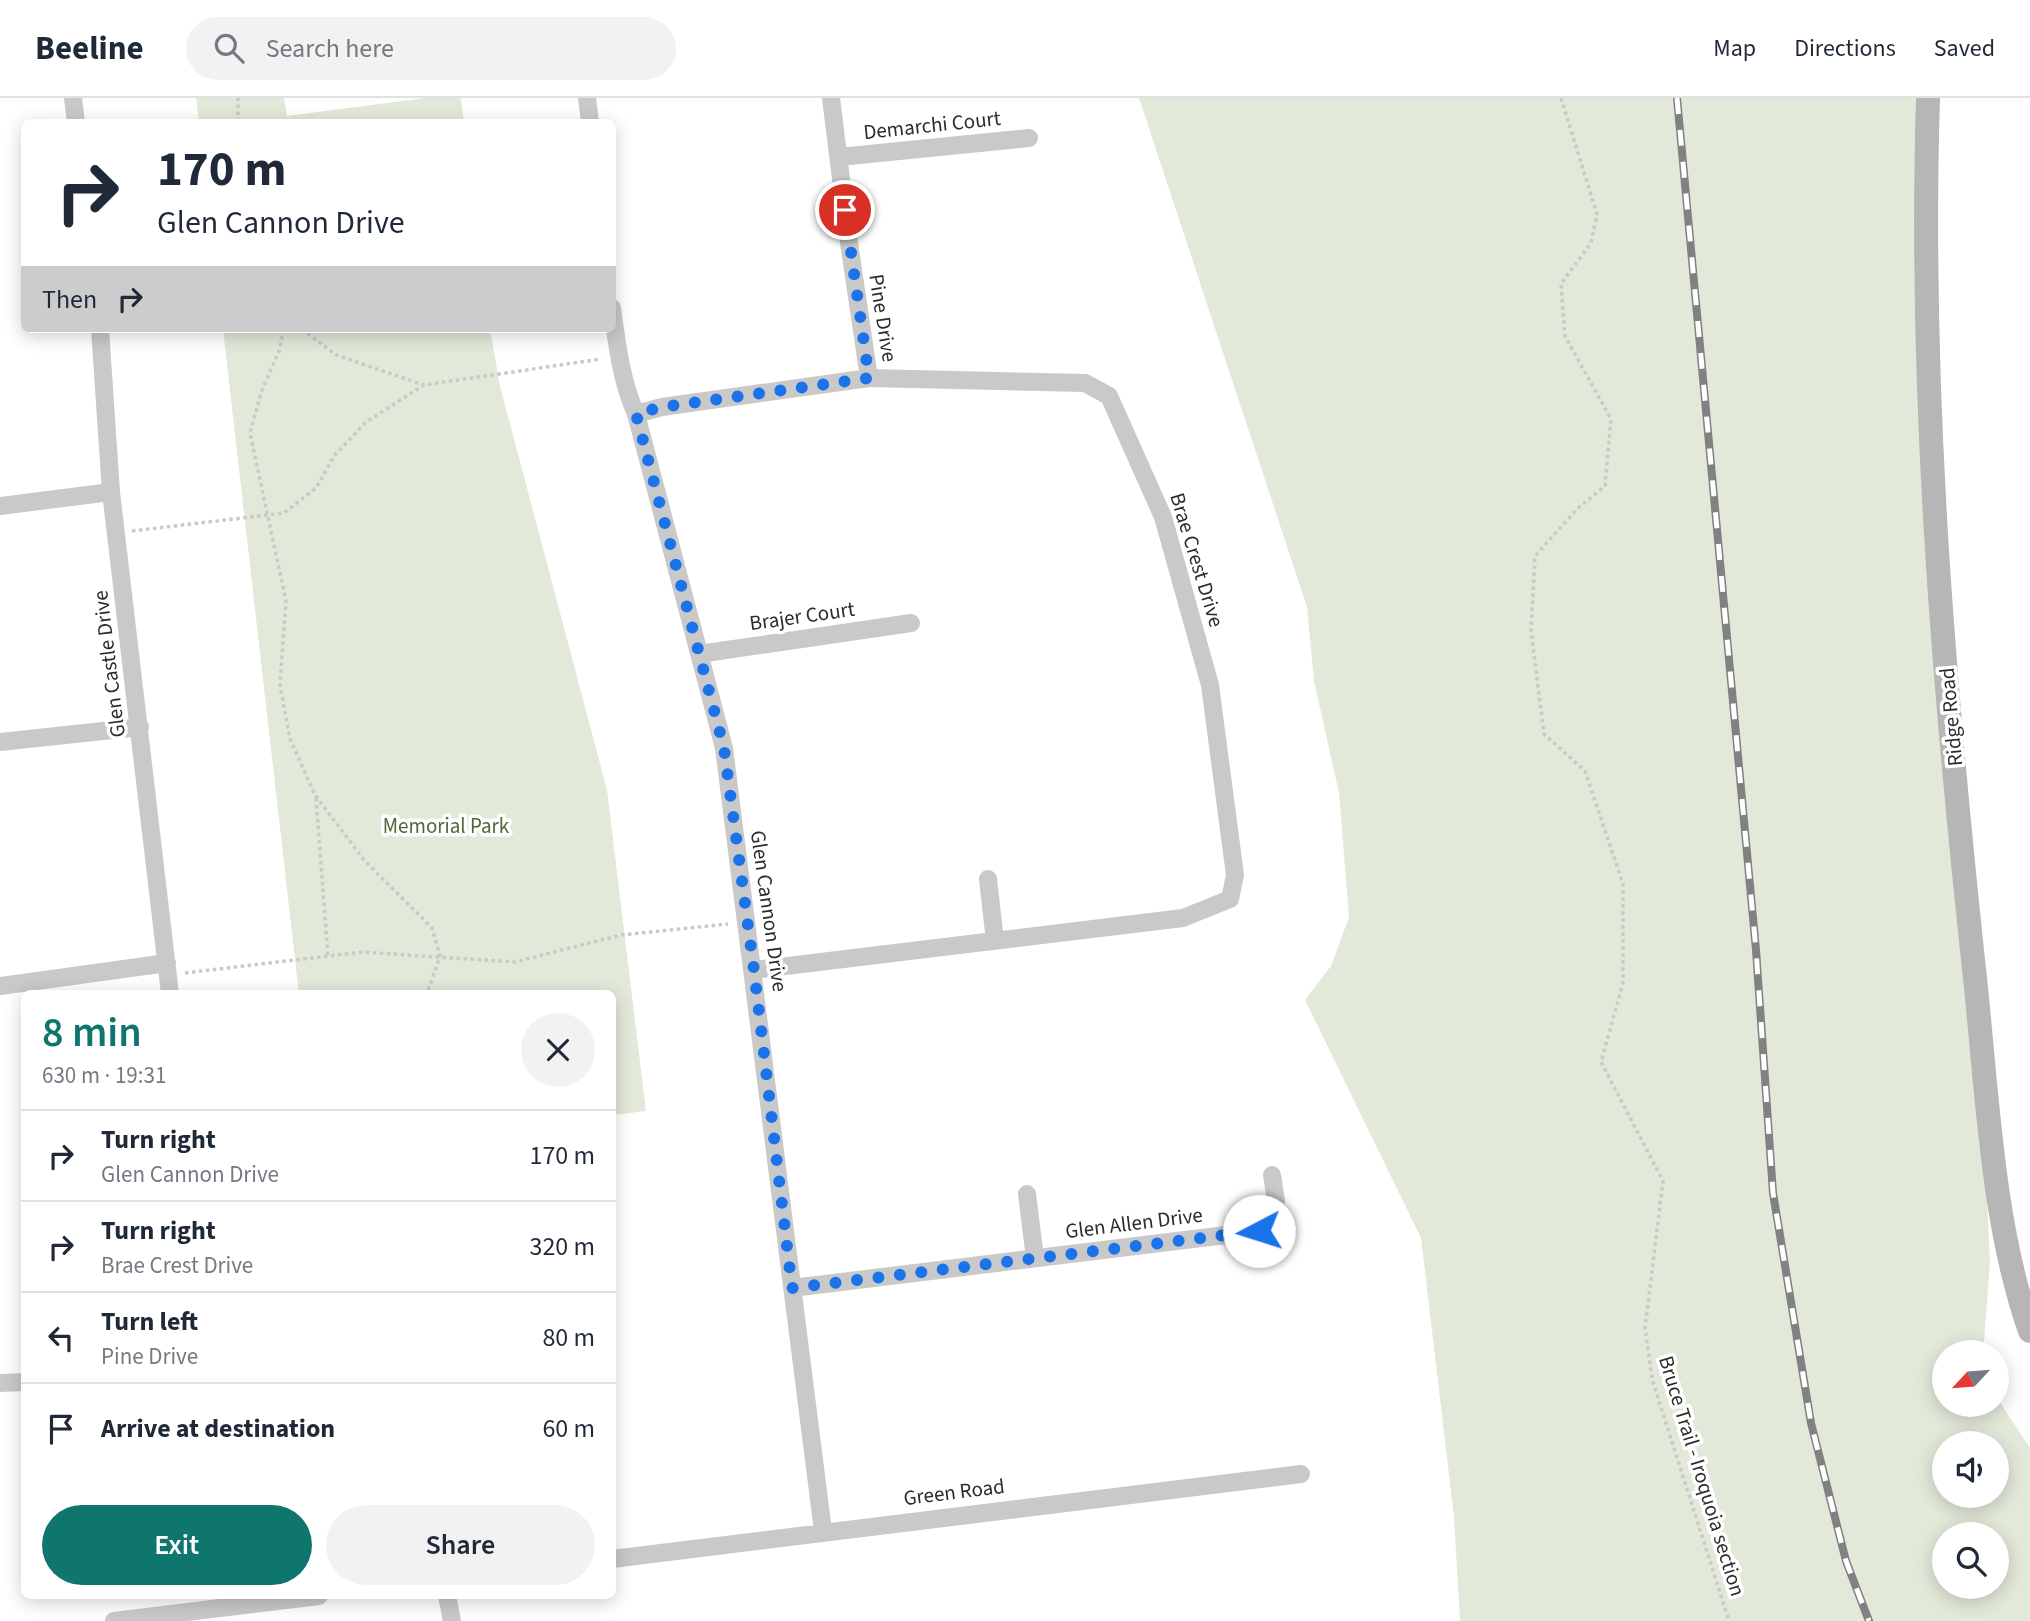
<!DOCTYPE html>
<meta charset="utf-8">
<style>
body{margin:0;font-family:"Source Sans 3",sans-serif;background:#f2f2f3;color:#1f2937;height:100vh;display:flex;flex-direction:column;font-size:26px;white-space:nowrap}
*{box-sizing:border-box;margin:0}
p{font-size:23px;color:#747a83}
.icon{flex:none;width:38px;height:38px;fill:none;stroke:currentColor;stroke-width:2;stroke-linecap:round;stroke-linejoin:round}
.map{position:relative;flex:1;overflow:hidden}
.side{position:absolute;left:21px;top:892px;width:595px;height:609px;display:flex;flex-direction:column;background:#fff;border-radius:10px;box-shadow:0 4px 18px #0003}
.side>*{flex:none}
.banner{position:absolute;left:21px;top:21px;width:595px;height:214px;border-radius:10px;box-shadow:0 4px 18px #0003;background:#fff;color:#1f2937;overflow:hidden}
.needle{width:46px;rotate:244deg}
.fabs{position:absolute;left:1932px;top:1242px;display:grid;gap:14px}
.fabs a{display:grid;place-items:center;width:77px;height:77px;border-radius:50%;background:#fff;box-shadow:0 4px 18px #0003;font-size:35px}
.pin{position:absolute;display:grid;place-items:center;width:60px;height:60px;color:#fff;margin:-30px;border:4px solid #fff;border-radius:50%;box-shadow:0 2px 7px #0007}
.me{position:absolute;width:77px;margin:-38px;rotate:265deg;stroke-linejoin:round;filter:drop-shadow(0 0 5px #0008)}
.turn{display:flex;align-items:center;gap:24px;height:147px;padding:0 21px;font-size:32px}
.turn .icon{width:91px;height:91px;stroke-width:2.5}
.turn b{display:block;font-size:49px;line-height:60px}
.then{display:flex;align-items:center;height:66px;padding:0 21px;background:#0003;gap:14px;font-size:26px}
.round{display:grid;place-items:center;flex:none;width:74px;height:74px;border-radius:37px;background:#f2f2f3}
.summary{display:flex;align-items:center;justify-content:space-between;height:119px;padding:0 21px}
h1{font-size:42px;font-weight:600;line-height:52px;color:#0f766e}
.action{display:flex;gap:14px;margin-top:auto;padding:14px 21px}
.action a{flex:1;height:80px;border-radius:42px;background:#0f766e;color:#fff;font-size:28px;font-weight:600;line-height:80px;text-align:center}
.action a+a{background:#f2f2f3;color:#1f2937}
ul{padding:0;list-style:none}
li{display:flex;align-items:center;gap:21px;height:91px;padding:0 21px;border-top:2px solid #e0e1e3}
li div{flex:1}
li b{display:block;font-size:26px}
li em{font-style:normal}
header{display:flex;align-items:center;gap:42px;box-sizing:border-box;height:98px;padding:0 35px;background:#fff;border-bottom:2px solid #e0e1e3}
header strong{font-size:33px}
nav{display:flex;gap:38px;margin-inline-start:auto;font-size:24px}
.search{width:490px;height:63px;background:#f2f2f3;display:flex;align-items:center;gap:18px;box-sizing:border-box;padding:0 24px;border-radius:38px;color:#747a83;font-size:26px}
.map>svg:first-child{display:block}
.green{fill:#e3e9d9;fill-rule:evenodd}
.lines{fill:none;stroke-linecap:round;stroke-linejoin:round}
.path{stroke:#c9c9c9;stroke-width:3.5;stroke-dasharray:3.5 3.5;stroke-linecap:butt}
.street{stroke:#c9c9c9;stroke-width:18}
.secondary{stroke:#b6b6b6;stroke-width:24}
.rail-casing{stroke:#818181;stroke-width:8}
.rail{stroke:#fff;stroke-width:5;stroke-dasharray:16;stroke-linecap:butt}
.route{stroke:#1a73e8;stroke-width:12;stroke-dasharray:0 21.6}
.labels{text-anchor:middle;stroke-width:7;stroke-linejoin:round;paint-order:stroke}
.street-label{font-size:21px;fill:#2c2c2c;stroke:#fff}
.park-label{font-size:21px;fill:#53663a;stroke:#fff}
</style>
<header>
<strong>Beeline</strong>
<div class="search"><svg class="icon" aria-label="search" viewBox="0 0 24 24"><circle cx="10" cy="10" r="6"/><path d="M15 15l6 6"/></svg>Search here</div>
<nav><a>Map</a><a>Directions</a><a>Saved</a></nav>
</header>
<div class="map">
<svg width="2030" height="1523" viewBox="0 0 2030 1523">
<rect width="100%" height="100%" fill="#fff"/>
<path class="green" d="M 196,0 L 284,0 L 287,18 L 425,0 L 461,0 L 464,24 L 199,24 Z
M 1139,0 L 1927,0 L 1938,461 L 1980,951 L 1990,1165 L 1983,1255 L 1944,1255 L 1944,1307 L 1997,1307 L 1997,1300 L 2030,1350 L 2030,1523 L 1460,1523 L 1454,1419 L 1421,1140 L 1305,902 L 1331,868 L 1349,819 L 1339,695 L 1314,583 L 1307,509 ZM 1944,1346 L 1997,1346 L 1997,1398 L 1944,1398 ZM 1944,1437 L 1997,1437 L 1997,1489 L 1944,1489 Z
M 223,231 L 490,231 L 500,288 L 607,692 L 646,1013 L 613,1017 L 612,896 L 299,896 Z"/>
<g class="lines">
<path class="path" d="M 1561,0 L 1597,116 L 1591,145 L 1561,186 L 1565,238 L 1611,321 L 1605,388 L 1577,411 L 1535,458 L 1531,533 L 1544,636 L 1585,673 L 1623,786 L 1623,885 L 1601,964 L 1663,1083 L 1645,1230 L 1652,1281 L 1729,1523
M 238,24 L 238,0
M 283,231 L 280,251 L 262,292 L 250,335 L 286,503 L 280,587 L 290,641 L 315,697 L 364,762 L 432,830 L 440,858 L 427,896
M 302,231 L 336,257 L 424,287
M 132,433 L 284,415 L 316,390 L 334,358 L 366,324 L 424,287 L 601,261
M 316,700 L 328,859
M 185,875 L 362,854 L 515,864 L 621,837 L 728,826"/>
<path class="street" d="M 73,0 L 76,24
M 587,0 L 590,24
M 831,0 L 848,138 L 869,280
M 839,59 L 1029,40
M 612,210 C 617,246 621,282 636,316 L 724,650 L 823,1433
M 100,231 L 111,394 L 170,896
M 636,316 L 662,309 L 869,280 L 1085,285 L 1109,298 L 1163,419 L 1210,587 L 1235,777 L 1230,801 L 1183,820 L 754,872
M 0,408 L 111,394
M 699,556 L 911,525
M 0,644 L 140,629
M 988,781 L 995,843
M 0,888 L 167,865
M 1027,1096 L 1035,1160
M 792,1190 L 1259,1133 L 1273,1117 L 1276,1103 L 1272,1077
M 0,1285 L 24,1284
M 612,1461 L 1301,1376
M 447,1498 L 452,1523
M 114,1523 L 319,1498"/>
<path class="secondary" d="M 1928,0 C 1919,290 1943,582 1974,871 C 1987,987 1991,1123 2030,1233"/>
<g class="rail-casing">
<path id="rail" d="M 1677,0 L 1756,852 L 1773,1095 L 1811,1325 L 1846,1463 L 1869,1523"/>
</g>
<use href="#rail" class="rail"/>
</g>
<g class="lines">
<path class="route" d="M 845,112 L 869,280 L 662,309 L 636,316 L 724,650 L 754,872 L 792,1190 L 1259,1133"/>
</g>
<g class="labels">
<g class="street-label">
<text transform="translate(932 27) rotate(-6)" y="7">Demarchi Court</text>
<text transform="translate(883 220) rotate(81)" y="7">Pine Drive</text>
<text transform="translate(1197 462) rotate(73)" y="7">Brae Crest Drive</text>
<text transform="translate(802 518) rotate(-8)" y="7">Brajer Court</text>
<text transform="translate(109 566) rotate(-97)" y="7">Glen Castle Drive</text>
<text transform="translate(1951 619) rotate(-95)" y="7">Ridge Road</text>
<text transform="translate(769 813) rotate(82)" y="7">Glen Cannon Drive</text>
<text transform="translate(1134 1125) rotate(-7)" y="7">Glen Allen Drive</text>
<text transform="translate(1702 1378) rotate(73)" y="7">Bruce Trail - Iroquoia section</text>
<text transform="translate(954 1394) rotate(-7)" y="7">Green Road</text>
</g>
<g class="park-label">
<text x="446" y="735">Memorial Park</text>
</g>
</g>
</svg>
<div class="fabs">
<a><svg class="needle" viewBox="-14 -14 28 28"><path d="M0-13l5 13h-10z" fill="#e53935"/><path d="M0 13l5-13h-10z" fill="#747a83"/></svg></a>
<a><svg class="icon" aria-label="sound" viewBox="0 0 24 24"><path d="M4 9h4l5-4v14l-5-4H4zM17 9q2 3 0 6"/></svg></a>
<a><svg class="icon" aria-label="search" viewBox="0 0 24 24"><circle cx="10" cy="10" r="6"/><path d="M15 15l6 6"/></svg></a>
</div>
<div class="pin" style="left:845px;top:112px;background:#d93025"><svg class="icon" aria-label="arrive" viewBox="0 0 24 24"><path d="M6 21V4h12l-3 4 3 4H6"/></svg></div>
<svg class="me" style="left:1259px;top:1133px" viewBox="-20 -20 40 40"><circle r="19" fill="#fff"/><path d="M0-13L10 11 0 6-10 11z" fill="#1a73e8"/></svg>
<div class="banner">
<div class="turn"><svg class="icon" aria-label="right" viewBox="0 0 24 24"><path d="M7 20v-9h11M14 6l5 5-5 5"/></svg><div><b>170 m</b>Glen Cannon Drive</div></div>
<div class="then">Then<svg class="icon" aria-label="right" viewBox="0 0 24 24"><path d="M7 20v-9h11M14 6l5 5-5 5"/></svg></div>
</div>
<section class="side">
<div class="summary"><div><h1>8 min</h1><p>630 m · 19:31</p></div><a class="round"><svg class="icon" aria-label="close" viewBox="0 0 24 24"><path d="M6 6l12 12M18 6L6 18"/></svg></a></div>
<ul>
<li><svg class="icon" aria-label="right" viewBox="0 0 24 24"><path d="M7 20v-9h11M14 6l5 5-5 5"/></svg><div><b>Turn right</b><p>Glen Cannon Drive</p></div><em>170 m</em></li>
<li><svg class="icon" aria-label="right" viewBox="0 0 24 24"><path d="M7 20v-9h11M14 6l5 5-5 5"/></svg><div><b>Turn right</b><p>Brae Crest Drive</p></div><em>320 m</em></li>
<li><svg class="icon" aria-label="left" viewBox="0 0 24 24"><path d="M17 20v-9H6M10 6l-5 5 5 5"/></svg><div><b>Turn left</b><p>Pine Drive</p></div><em>80 m</em></li>
<li><svg class="icon" aria-label="arrive" viewBox="0 0 24 24"><path d="M6 21V4h12l-3 4 3 4H6"/></svg><div><b>Arrive at destination</b></div><em>60 m</em></li>
</ul>
<div class="action"><a>Exit</a><a>Share</a></div>
</section>
</div>
